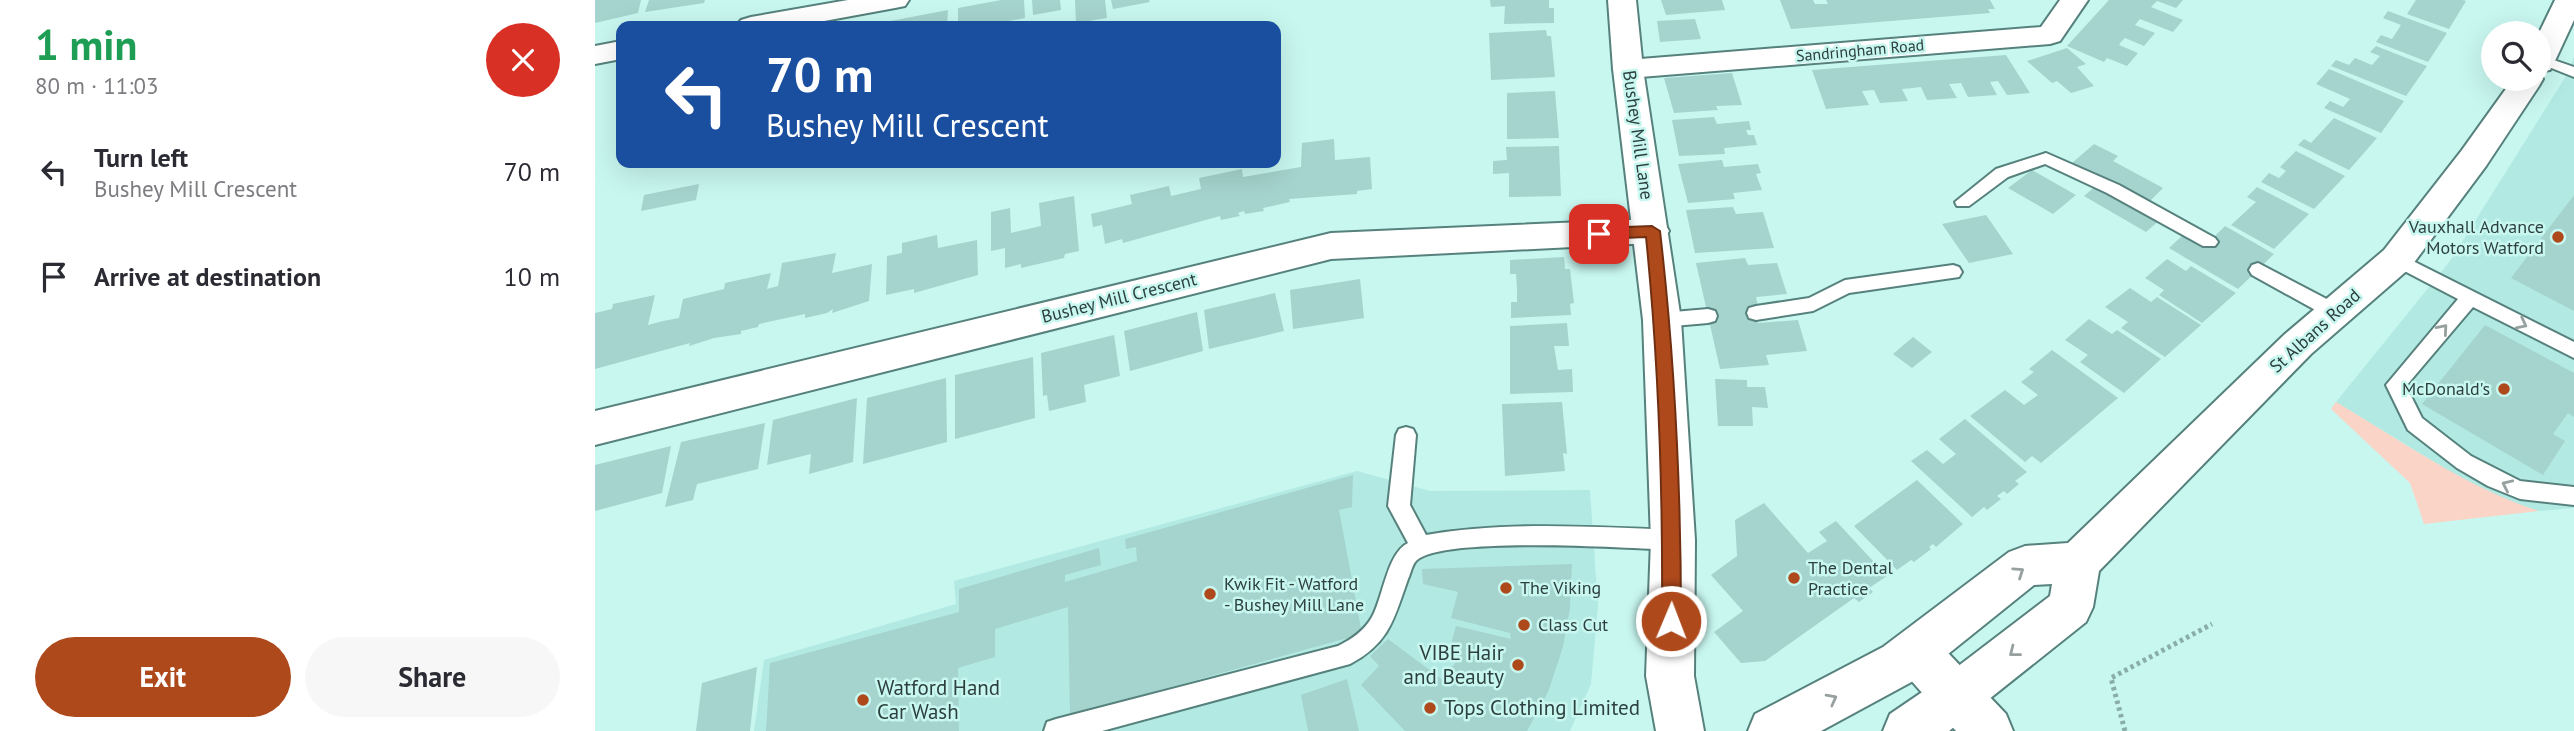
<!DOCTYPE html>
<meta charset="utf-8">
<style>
body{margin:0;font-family:"PT Sans",sans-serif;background:#f7f7f7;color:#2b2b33;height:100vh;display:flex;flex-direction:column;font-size:26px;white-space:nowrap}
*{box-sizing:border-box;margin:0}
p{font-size:23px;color:#7c7c81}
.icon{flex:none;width:38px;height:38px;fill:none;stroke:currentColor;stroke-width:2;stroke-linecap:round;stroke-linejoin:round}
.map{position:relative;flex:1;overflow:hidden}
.side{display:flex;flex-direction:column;background:#fff;width:595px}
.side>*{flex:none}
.banner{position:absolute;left:21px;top:21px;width:665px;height:147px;border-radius:14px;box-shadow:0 7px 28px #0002;background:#1a4fa0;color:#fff;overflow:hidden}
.controls{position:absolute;left:1886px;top:21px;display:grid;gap:14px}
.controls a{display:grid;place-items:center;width:70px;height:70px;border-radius:50%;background:#fff;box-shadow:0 7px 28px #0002;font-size:35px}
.pin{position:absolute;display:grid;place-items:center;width:60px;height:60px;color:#fff;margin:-30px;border-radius:14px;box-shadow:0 4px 10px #0006}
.me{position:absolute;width:77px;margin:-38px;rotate:1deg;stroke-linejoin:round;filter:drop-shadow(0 0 5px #0008)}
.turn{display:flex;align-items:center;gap:24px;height:147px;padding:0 35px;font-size:32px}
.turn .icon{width:91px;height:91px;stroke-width:2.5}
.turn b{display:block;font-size:49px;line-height:60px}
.round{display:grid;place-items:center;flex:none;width:74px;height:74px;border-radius:37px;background:#f7f7f7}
.summary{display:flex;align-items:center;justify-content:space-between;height:119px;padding:0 35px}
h1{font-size:42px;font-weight:700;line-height:52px;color:#1e9e55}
.primary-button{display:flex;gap:14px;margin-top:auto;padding:14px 35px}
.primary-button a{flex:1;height:80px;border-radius:42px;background:#ae491c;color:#fff;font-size:28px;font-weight:700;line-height:80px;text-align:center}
.primary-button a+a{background:#f7f7f7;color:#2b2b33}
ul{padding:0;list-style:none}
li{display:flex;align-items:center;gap:21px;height:105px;padding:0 35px}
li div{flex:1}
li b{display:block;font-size:26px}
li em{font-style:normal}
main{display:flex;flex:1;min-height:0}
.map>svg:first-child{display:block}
.built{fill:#b2eae3}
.green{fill:#fad4c6}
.building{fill:#a5d3cd}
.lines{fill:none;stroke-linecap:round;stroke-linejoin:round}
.service-casing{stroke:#56817c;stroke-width:4}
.minor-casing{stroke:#56817c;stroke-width:4}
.tertiary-casing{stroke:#56817c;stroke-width:4}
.primary-casing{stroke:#56817c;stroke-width:4}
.path{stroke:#89ada8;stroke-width:5;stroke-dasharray:3.5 3.5;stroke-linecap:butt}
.service{fill:#fff;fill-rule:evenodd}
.minor{fill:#fff;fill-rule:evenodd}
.tertiary{fill:#fff;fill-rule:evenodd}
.primary{fill:#fff;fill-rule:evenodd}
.oneway{stroke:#96a09e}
.route{fill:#ae491c;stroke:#712f12;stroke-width:2}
.poi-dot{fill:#ae491c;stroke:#c8f7f0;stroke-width:2.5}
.labels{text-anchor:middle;stroke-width:5;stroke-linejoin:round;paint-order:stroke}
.far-street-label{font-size:16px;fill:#2d403e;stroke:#c8f7f0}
.street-label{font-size:18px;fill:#2d403e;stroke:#c8f7f0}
.poi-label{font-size:18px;fill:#2d403e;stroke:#c8f7f0;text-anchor:start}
.near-poi-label{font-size:21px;fill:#2d403e;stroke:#c8f7f0;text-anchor:start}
</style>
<main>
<section class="side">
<div class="summary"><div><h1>1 min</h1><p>80 m · 11:03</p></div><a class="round" style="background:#d93025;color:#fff"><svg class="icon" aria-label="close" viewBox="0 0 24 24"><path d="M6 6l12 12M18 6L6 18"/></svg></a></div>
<ul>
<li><svg class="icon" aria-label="left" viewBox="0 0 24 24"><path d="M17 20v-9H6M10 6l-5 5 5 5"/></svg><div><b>Turn left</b><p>Bushey Mill Crescent</p></div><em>70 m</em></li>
<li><svg class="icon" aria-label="arrive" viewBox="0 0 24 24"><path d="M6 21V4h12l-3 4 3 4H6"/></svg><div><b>Arrive at destination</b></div><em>10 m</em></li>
</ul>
<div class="primary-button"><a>Exit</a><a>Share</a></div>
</section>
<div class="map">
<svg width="1979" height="731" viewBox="0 0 1979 731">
<rect width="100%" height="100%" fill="#c8f7f0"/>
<path class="built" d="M 1979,57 L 1979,508 L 1944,511 L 1919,504 L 1872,482 L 1741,402 L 1855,261 L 1971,76 Z
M 762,471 L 835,491 L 995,490 L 1003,606 L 996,684 L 975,731 L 159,731 L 169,660 L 361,604 L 359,581 Z"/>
<path class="green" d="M 1741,402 C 1807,441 1870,487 1944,511 L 1829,524 L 1815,483 L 1736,409 Z"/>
<path class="building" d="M 0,0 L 46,0 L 43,13 L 0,23 Z
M 54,0 L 110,0 L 109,3 L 50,12 Z
M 406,0 L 429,0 L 430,18 L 386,26 L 363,26 L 363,8 Z
M 437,0 L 465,0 L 466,10 L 438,15 Z
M 480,0 L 510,0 L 512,18 L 481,23 Z
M 516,0 L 554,0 L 555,2 L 518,9 Z
M 895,0 L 954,0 L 954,8 L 959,8 L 959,23 L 909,24 L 910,6 L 896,7 Z
M 1066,0 L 1127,0 L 1130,10 L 1071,15 Z
M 1185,0 L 1218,0 L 1220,4 L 1233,4 L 1231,0 L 1395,0 L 1400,9 L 1393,9 L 1395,13 L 1196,29 Z
M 1514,0 L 1588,0 L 1581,8 L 1562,1 L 1556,7 L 1588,20 L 1578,32 L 1545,19 L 1540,25 L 1560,33 L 1549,46 L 1530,38 L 1526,42 L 1524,45 L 1543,53 L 1532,66 L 1512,58 L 1509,62 L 1472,46 Z
M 1821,0 L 1868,0 L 1871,1 L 1854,29 L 1812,14 Z
M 353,10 L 352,26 L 285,26 L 285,23 Z
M 1793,11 L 1852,33 L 1833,62 L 1781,42 L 1786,35 L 1797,39 L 1806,25 L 1788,18 Z
M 1100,19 L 1106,39 L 1065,42 L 1062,21 Z
M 951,30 L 952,36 L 956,36 L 960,77 L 896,80 L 894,33 Z
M 1781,46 L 1832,66 L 1811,96 L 1736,66 L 1741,60 L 1754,65 L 1760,58 L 1777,65 L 1785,56 L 1775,52 Z
M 1472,48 L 1491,64 L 1482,67 L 1499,86 L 1476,93 L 1462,81 L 1457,83 L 1432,61 Z
M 1411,55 L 1435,93 L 1412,95 L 1403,81 L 1395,82 L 1402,95 L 1373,97 L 1366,83 L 1354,84 L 1362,98 L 1332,100 L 1326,87 L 1318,88 L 1307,89 L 1313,101 L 1285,103 L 1279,90 L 1267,91 L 1274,105 L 1231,109 L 1217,70 Z
M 1734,69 L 1809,101 L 1786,133 L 1729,108 L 1735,101 L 1748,107 L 1755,99 L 1721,84 Z
M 1137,73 L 1147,105 L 1121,106 L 1123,110 L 1079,113 L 1069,78 Z
M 960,91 L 964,138 L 912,139 L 912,93 Z
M 1119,117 L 1122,124 L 1154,121 L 1156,130 L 1151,130 L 1153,135 L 1159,135 L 1162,145 L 1129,148 L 1130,154 L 1084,156 L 1077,120 Z
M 1739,118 L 1782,138 L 1754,170 L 1703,145 L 1709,139 L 1716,143 Z
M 739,139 L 740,160 L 775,157 L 777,189 L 762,191 L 762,194 L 694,199 L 695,202 L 668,208 L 669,211 L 650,214 L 649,211 L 643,213 L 645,216 L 626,220 L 625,216 L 528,243 L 527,239 L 510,244 L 507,225 L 498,227 L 496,214 L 537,204 L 535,195 L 574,186 L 576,196 L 606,189 L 604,178 L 647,169 L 648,177 L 706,167 L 707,143 Z
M 1499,144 L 1523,156 L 1518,161 L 1568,188 L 1555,201 L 1477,163 Z
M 964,146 L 966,196 L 914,197 L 914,173 L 898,174 L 898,161 L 912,160 L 911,147 Z
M 1701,151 L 1750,176 L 1719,209 L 1666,182 L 1674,173 L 1684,178 L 1691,171 L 1685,167 Z
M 1127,160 L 1129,167 L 1163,164 L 1166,173 L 1161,174 L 1167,190 L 1138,193 L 1140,199 L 1093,203 L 1083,164 Z
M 1437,170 L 1481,195 L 1458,214 L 1413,188 Z
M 104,184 L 101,200 L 46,211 L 49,195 Z
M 1503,184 L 1566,219 L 1551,232 L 1489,196 Z
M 1662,187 L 1714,214 L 1679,249 L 1636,225 L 1661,202 L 1652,197 Z
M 1979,195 L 1979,311 L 1916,278 Z
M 479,196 L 484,251 L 470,254 L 469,258 L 426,268 L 426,264 L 410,268 L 410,248 L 396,251 L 396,212 L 415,208 L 416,233 L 446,226 L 444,203 Z
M 1138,207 L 1141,214 L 1168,212 L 1179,248 L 1100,253 L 1091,210 Z
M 1391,215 L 1418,254 L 1374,263 L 1347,224 Z
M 1630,226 L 1679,254 L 1643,289 L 1574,248 L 1587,236 L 1608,248 Z
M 342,235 L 343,248 L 382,240 L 383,275 L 319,293 L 319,289 L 291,295 L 292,256 L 307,253 L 307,243 Z
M 241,253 L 237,273 L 277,264 L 274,301 L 237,313 L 238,309 L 232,313 L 210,318 L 210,314 L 164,324 L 163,327 L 146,331 L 146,334 L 119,338 L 94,346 L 95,343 L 0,369 L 0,313 L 17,309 L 18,304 L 60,295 L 53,325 L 68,321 L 84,318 L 88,299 L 129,289 L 130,283 L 176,273 L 172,289 L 183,286 L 187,263 Z
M 969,257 L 970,269 L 975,269 L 979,303 L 975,304 L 976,315 L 916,318 L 916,302 L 922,302 L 922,289 L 921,274 L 915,274 L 915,260 Z
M 1150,258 L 1153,265 L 1182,263 L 1192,294 L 1161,297 L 1163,306 L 1159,306 L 1163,323 L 1203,320 L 1212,351 L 1171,355 L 1174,365 L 1125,369 L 1101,263 Z
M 1572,259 L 1591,271 L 1596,266 L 1641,293 L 1607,323 L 1564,295 L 1569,290 L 1550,278 Z
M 765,279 L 769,318 L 698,329 L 695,290 Z
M 1535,288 L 1556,302 L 1562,297 L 1606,325 L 1570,357 L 1526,328 L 1533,322 L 1510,307 Z
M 680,293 L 689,331 L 614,349 L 609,310 Z
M 602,312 L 608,351 L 535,371 L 529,331 Z
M 1494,319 L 1517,334 L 1522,330 L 1566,359 L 1529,393 L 1485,362 L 1493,355 L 1470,340 Z
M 972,323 L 974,346 L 959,346 L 963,370 L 977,369 L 978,392 L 915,394 L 915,326 Z
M 1890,325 L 1979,373 L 1979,417 L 1973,413 L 1958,434 L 1970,441 L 1948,475 L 1827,404 Z
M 519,335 L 525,376 L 489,385 L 491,402 L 454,411 L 452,395 L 448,396 L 446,353 Z
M 1318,337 L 1337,352 L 1317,368 L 1298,354 Z
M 1457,350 L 1523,398 L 1446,463 L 1437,456 L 1430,462 L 1375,416 L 1410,390 L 1429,405 L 1443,395 L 1426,382 L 1439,372 L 1434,369 Z
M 438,357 L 440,418 L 360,439 L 360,375 Z
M 351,378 L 352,442 L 268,464 L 272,398 Z
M 1120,379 L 1152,380 L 1152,387 L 1170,387 L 1173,408 L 1157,407 L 1158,426 L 1123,426 Z
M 262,398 L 258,462 L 214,474 L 216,454 L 172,465 L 178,420 Z
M 967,402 L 972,454 L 968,453 L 970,471 L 910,476 L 907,404 Z
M 1370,419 L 1432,472 L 1420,481 L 1424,484 L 1412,494 L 1409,491 L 1402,496 L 1406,499 L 1392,510 L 1389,507 L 1377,517 L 1316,461 L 1332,450 L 1348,464 L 1361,454 L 1344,439 Z
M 170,423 L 163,469 L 102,484 L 98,500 L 70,507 L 86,442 Z
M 76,446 L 67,493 L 0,511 L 0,465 Z
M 758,475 L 757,507 L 744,510 L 767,634 L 475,715 L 473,607 L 400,629 L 400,657 L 363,668 L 364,731 L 171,731 L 175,663 L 364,612 L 364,589 L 504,548 L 506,565 L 470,575 L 470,582 L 542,561 L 541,547 L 531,549 L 530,539 Z
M 1322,480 L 1368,524 L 1341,547 L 1338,544 L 1334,547 L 1336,549 L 1319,562 L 1316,560 L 1302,570 L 1259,526 Z
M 1169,503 L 1213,553 L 1232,541 L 1224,532 L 1241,521 L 1292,576 L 1274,588 L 1278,592 L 1264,602 L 1259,598 L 1170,661 L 1146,663 L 1119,632 L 1148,611 L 1116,575 L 1142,556 L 1140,520 Z
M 977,564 L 975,608 L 968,647 L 953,692 L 932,731 L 810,731 L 766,685 L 784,666 L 775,656 L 793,639 L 848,680 L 865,656 L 854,651 L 861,626 L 916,639 L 915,633 L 856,618 L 863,592 L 828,584 L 827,569 Z
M 162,667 L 155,731 L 101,731 L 107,683 Z
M 752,679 L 764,731 L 713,731 L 706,695 Z"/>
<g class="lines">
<g class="service-casing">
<path id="service" d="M 1944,55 L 1979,67 L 1979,77 L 1944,63 Z
M 1451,153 L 1524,185 L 1620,238 L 1623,242 L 1620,246 L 1608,246 L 1512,193 L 1450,164 L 1413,177 L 1374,206 L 1362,206 L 1360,202 L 1401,169 Z
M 1802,253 L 1979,342 L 1979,358 L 1878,307 L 1811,386 L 1827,418 L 1876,456 L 1925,481 L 1979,487 L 1979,505 L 1925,499 L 1893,486 L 1862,468 L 1813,430 L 1791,385 L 1863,299 L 1796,264 L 1793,259 L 1796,254 Z
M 1663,263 L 1747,307 L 1749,312 L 1747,317 L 1733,317 L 1657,275 L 1654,270 L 1657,265 Z
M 1358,265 L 1364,267 L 1367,272 L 1364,277 L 1254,293 L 1218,311 L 1161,320 L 1154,318 L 1152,313 L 1154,308 L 1161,306 L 1214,298 L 1250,280 Z
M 1113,309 L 1120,311 L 1122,316 L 1120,321 L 1113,323 L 1067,327 L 1060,325 L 1058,320 L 1060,315 L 1067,313 Z
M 811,427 L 818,429 L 821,435 L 815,505 L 831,535 C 913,521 996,527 1078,530 L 1086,533 L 1089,540 L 1086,547 L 1078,550 C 1034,548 851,536 822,560 C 817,564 816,573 813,579 C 799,618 795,643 755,664 L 507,731 L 449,731 L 452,722 L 461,719 L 743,646 C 757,639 769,631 777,617 C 788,598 792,553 813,543 L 793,506 L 801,435 L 804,429 Z"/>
</g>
<g class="minor-casing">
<path id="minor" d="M 253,0 L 314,0 L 310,6 L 300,8 L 202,26 L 141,26 L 146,20 L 156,17 Z
M 1465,0 L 1493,0 L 1465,41 L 1455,44 L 1033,78 L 1022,76 L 1018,69 L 1022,62 L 1033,60 L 1446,27 Z
M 26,41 L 26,59 L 0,64 L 0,46 Z
M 1057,219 L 1069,222 L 1074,231 L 1069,240 L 1057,243 L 736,259 L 0,445 L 0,411 L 736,233 Z
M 1321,630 L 1337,636 L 1411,714 L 1418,731 L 1361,731 L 1305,668 L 1298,652 L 1305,636 Z"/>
</g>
<g class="tertiary-casing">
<path id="tertiary" d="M 1013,0 L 1041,0 L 1048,69 L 1086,320 L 1100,540 L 1099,676 L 1109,731 L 1061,731 L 1051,676 L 1056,540 L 1048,320 L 1018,69 Z"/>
</g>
<g class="primary-casing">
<path id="primary" d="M 1960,0 L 1979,0 L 1979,20 L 1959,63 L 1955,70 L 1944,72 L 1944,33 Z
M 1944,73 L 1948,79 L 1944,86 L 1891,166 L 1815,268 L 1716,354 L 1504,571 L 1498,607 L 1491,622 L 1354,731 L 1288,731 L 1295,714 L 1345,680 L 1455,596 L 1457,584 L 1439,585 L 1322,679 L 1226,731 L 1153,731 L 1160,714 L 1288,647 L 1414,552 L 1430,546 L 1473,543 L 1690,334 L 1789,250 L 1867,150 L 1918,79 L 1944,79 Z"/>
</g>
<path class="path" d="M 1530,731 L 1516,678 L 1617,624"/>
<use href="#service" class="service"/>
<use href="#minor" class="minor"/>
<use href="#tertiary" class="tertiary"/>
<use href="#primary" class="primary"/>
</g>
<defs><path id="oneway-chevron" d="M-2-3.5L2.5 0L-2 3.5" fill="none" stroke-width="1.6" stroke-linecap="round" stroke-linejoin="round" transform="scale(1.75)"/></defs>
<g class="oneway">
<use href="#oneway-chevron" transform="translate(1927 324) rotate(27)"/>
<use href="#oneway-chevron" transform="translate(1848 329) rotate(-49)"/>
<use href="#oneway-chevron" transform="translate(1912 485) rotate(-155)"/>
<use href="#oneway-chevron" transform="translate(1424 572) rotate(-34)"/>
<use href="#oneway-chevron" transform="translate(1419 652) rotate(142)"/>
<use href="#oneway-chevron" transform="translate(1237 699) rotate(-28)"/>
</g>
<path class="route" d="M 1057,226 L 1065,231 C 1080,361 1086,491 1086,621 L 1083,628 L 1076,630 L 1070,628 L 1067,621 C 1068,493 1064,365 1051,237 L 1004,239 L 997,234 L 1004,228 Z"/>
<g class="poi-dot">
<circle cx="1963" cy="237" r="7"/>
<circle cx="1909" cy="389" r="7"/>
<circle cx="1199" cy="578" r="7"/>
<circle cx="911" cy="588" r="7"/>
<circle cx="615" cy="594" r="7"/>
<circle cx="929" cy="625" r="7"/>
<circle cx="923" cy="665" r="7"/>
<circle cx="268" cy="700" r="7"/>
<circle cx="835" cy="708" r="7"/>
</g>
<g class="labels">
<g class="far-street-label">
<text transform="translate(1265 50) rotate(-5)" y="6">Sandringham Road</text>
</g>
<g class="street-label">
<text transform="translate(1043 135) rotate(82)" y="6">Bushey Mill Lane</text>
<text transform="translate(524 298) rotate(-14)" y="6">Bushey Mill Crescent</text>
<text transform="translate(1720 331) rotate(-42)" y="6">St Albans Road</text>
</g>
<g class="poi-label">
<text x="1949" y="233" text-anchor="end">Vauxhall Advance<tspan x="1949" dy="21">Motors Watford</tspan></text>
<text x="1895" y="395" text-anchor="end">McDonald's</text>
<text x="1213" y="574">The Dental<tspan x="1213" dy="21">Practice</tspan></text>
<text x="629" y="590">Kwik Fit - Watford<tspan x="629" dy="21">- Bushey Mill Lane</tspan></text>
<text x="925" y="594">The Viking</text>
<text x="943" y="631">Class Cut</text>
</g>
<g class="near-poi-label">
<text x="909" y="660" text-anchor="end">VIBE Hair<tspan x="909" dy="24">and Beauty</tspan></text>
<text x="282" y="695">Watford Hand<tspan x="282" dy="24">Car Wash</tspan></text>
<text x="849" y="715">Tops Clothing Limited</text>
</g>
</g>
</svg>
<div class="controls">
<a><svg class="icon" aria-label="search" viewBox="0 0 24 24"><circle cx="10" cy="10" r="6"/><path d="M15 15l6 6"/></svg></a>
</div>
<div class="pin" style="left:1004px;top:234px;background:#d93025"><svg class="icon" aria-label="arrive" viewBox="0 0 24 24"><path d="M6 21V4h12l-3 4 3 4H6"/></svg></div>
<svg class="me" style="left:1076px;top:621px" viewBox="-20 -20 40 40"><circle r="17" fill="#ae491c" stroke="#fff" stroke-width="3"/><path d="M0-11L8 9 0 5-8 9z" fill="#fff"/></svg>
<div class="banner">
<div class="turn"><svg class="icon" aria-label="left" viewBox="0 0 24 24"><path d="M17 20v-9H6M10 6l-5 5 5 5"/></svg><div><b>70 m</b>Bushey Mill Crescent</div></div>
</div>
</div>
</main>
